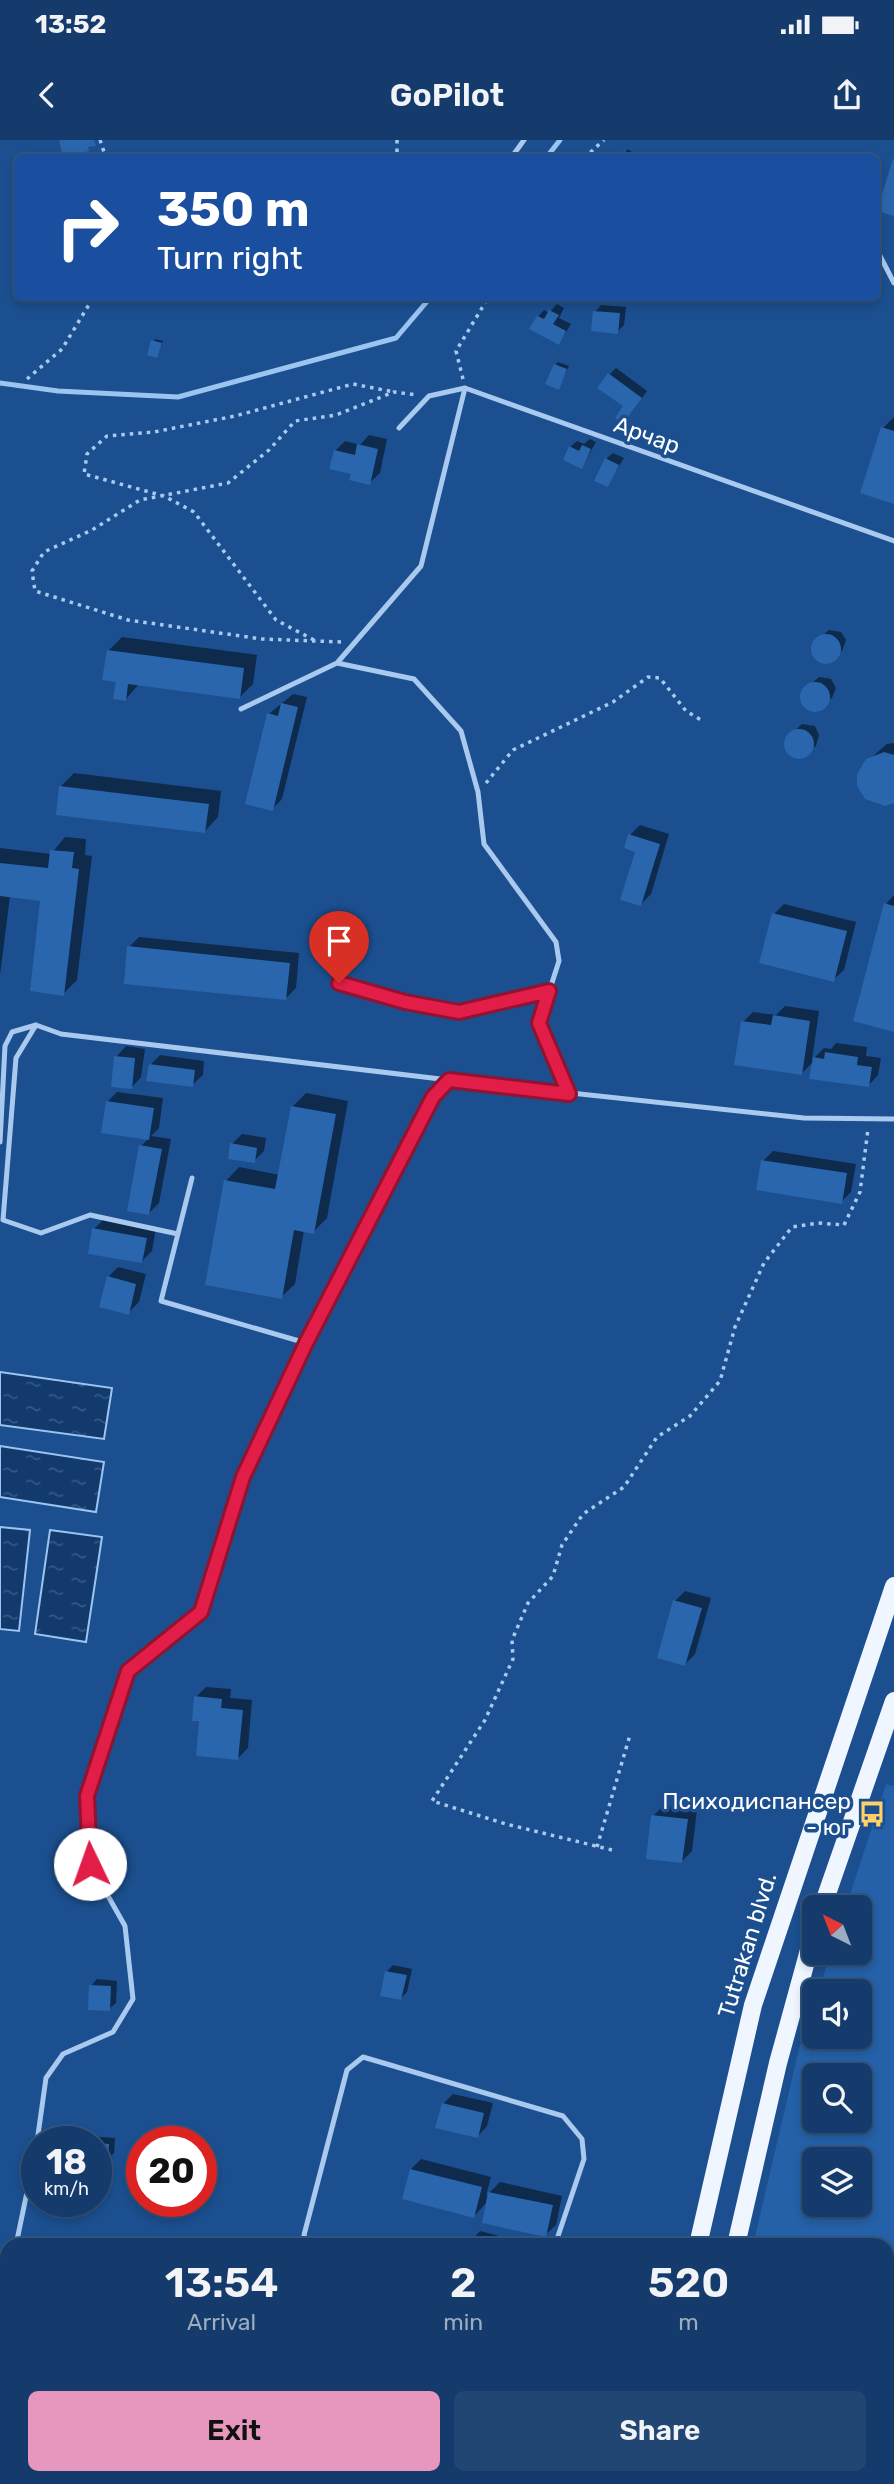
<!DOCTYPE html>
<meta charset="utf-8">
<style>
body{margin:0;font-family:Rubik,sans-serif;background:#214673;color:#f1f3f6;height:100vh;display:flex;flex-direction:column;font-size:26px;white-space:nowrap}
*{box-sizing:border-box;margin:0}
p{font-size:23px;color:#9dadc1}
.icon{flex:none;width:38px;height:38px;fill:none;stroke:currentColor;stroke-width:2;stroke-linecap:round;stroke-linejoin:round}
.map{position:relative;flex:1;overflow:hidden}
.side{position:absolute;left:0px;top:2098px;width:894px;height:247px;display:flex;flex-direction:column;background:#143b6b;border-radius:21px 21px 0 0;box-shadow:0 4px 10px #0003,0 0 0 2px #33557e}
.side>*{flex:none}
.top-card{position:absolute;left:14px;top:14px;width:866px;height:147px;border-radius:10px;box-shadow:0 4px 10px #0003,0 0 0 2px #33557e;background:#1a4fa0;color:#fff;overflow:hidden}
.needle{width:46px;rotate:318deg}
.buttons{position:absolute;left:802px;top:1755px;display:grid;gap:14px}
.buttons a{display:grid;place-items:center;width:70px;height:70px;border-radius:10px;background:#143b6b;box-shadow:0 4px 10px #0003,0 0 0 2px #33557e;font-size:35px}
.speed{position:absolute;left:21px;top:1986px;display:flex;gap:14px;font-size:35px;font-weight:700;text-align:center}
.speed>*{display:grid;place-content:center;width:91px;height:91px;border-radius:50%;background:#143b6b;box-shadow:0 4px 10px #0003,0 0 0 2px #33557e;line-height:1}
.speed small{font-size:18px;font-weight:400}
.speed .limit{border:10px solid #d22;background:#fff;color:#111}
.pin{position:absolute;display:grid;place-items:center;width:60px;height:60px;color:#fff;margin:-72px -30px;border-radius:50% 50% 50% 0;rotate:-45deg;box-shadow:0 0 7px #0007}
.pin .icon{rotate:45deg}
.me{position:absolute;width:77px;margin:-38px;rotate:357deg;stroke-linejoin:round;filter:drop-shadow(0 0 5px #0008)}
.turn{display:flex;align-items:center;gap:24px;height:147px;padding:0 28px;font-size:32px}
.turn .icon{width:91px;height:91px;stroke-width:2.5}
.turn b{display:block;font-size:49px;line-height:60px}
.eta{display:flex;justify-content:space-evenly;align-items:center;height:119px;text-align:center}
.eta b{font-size:42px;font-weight:600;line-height:49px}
.cta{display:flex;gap:14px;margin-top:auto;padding:14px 28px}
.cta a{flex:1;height:80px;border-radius:10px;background:#e797bd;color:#111;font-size:28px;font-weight:600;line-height:80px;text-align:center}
.cta a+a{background:#214673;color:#f1f3f6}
.status{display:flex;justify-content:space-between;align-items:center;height:49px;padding:0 35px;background:#143b6b;direction:ltr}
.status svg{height:19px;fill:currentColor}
header{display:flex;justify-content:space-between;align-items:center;height:91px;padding:0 28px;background:#143b6b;font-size:32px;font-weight:600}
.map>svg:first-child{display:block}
.green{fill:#2461a8;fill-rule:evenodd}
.water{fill:url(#water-ripples);stroke:#9cc4f0;stroke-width:2}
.shadow{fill:#0007}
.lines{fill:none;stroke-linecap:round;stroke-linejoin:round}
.stream{stroke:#9cc4f0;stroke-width:5}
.building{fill:#2a66ad}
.path{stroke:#a9c9ee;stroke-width:3.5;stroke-dasharray:3.5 5;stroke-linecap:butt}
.service{stroke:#a9c9ee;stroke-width:5}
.minor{stroke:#a9c9ee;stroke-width:7}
.primary{stroke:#f0f6ff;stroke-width:18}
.route-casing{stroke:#92132f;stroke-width:18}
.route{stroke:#e11d48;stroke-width:12}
.labels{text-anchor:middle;stroke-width:7;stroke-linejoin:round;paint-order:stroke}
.street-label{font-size:23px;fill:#fff;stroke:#1b4f8f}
.poi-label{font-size:23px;fill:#fff;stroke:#1b4f8f;text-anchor:end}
</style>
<div class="status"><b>13:52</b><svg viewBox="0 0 49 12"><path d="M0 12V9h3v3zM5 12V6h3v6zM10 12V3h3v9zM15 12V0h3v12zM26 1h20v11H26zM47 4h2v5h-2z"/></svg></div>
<header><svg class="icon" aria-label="back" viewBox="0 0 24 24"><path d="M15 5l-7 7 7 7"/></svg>GoPilot<svg class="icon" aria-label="share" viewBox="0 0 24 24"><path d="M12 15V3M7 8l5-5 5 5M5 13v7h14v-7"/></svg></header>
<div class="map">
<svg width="894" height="2344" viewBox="0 0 894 2344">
<defs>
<pattern id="water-ripples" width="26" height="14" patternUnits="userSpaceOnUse" patternTransform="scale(1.75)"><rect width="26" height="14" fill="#123a6d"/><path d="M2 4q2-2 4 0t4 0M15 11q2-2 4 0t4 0" fill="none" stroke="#365883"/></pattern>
</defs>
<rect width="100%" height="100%" fill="#1b4f8f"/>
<path class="green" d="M 886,1644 L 894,1646 L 894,2239 L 887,2238 L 887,2105 L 753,2105 L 799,1909 L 814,1865 L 814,1897 L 859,1897 L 859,1852 L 818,1851 L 831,1813 L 859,1813 L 859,1768 L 846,1767 ZM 814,1936 L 859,1936 L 859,1981 L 814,1981 ZM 814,2020 L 859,2020 L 859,2065 L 814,2065 Z"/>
<path class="water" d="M 0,1232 L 112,1248 L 104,1299 L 0,1285 Z
M 0,1306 L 104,1322 L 96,1372 L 0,1357 Z
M 0,1387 L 30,1390 L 19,1491 L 0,1489 Z
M 50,1390 L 102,1397 L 86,1502 L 35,1494 Z"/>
<path class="shadow" d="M 628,9 L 639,18 L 621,18 Z
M 557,164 L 564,168 L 559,178 L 571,184 L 559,203 L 538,177 L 544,170 L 549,173 Z
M 601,165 L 626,167 L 624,185 L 617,192 L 595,172 Z
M 156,199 L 163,201 L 157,216 L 153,201 Z
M 558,222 L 569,226 L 558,248 L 555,225 Z
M 616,228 L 647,251 L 629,276 L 609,235 Z
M 893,278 L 894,278 L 894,362 L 883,288 Z
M 369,295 L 387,299 L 380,333 L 369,343 L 353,333 L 335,311 L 345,301 L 360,305 Z
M 590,299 L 596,302 L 582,327 L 570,307 L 577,301 L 584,304 Z
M 613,313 L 624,318 L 607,345 L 606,319 Z
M 829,490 L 841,492 L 846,500 L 842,511 L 827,522 L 816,519 L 813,513 L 814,503 Z
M 122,497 L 257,515 L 253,544 L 240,557 L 139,544 L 125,560 L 108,511 Z
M 819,537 L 831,539 L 836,548 L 832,558 L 817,569 L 806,566 L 802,560 L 803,551 Z
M 293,554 L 307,557 L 282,659 L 272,669 L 269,574 Z
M 802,584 L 815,586 L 819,595 L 816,606 L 800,617 L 790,613 L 786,608 L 787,598 Z
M 894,603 L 894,659 L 872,617 L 887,604 Z
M 74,633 L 221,651 L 218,677 L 205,691 L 61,646 Z
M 640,685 L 669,694 L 651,754 L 641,764 L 637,711 L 630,695 Z
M 65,697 L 86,699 L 85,715 L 92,716 L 77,840 L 63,854 L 42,759 L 10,756 L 0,835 L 0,708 L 51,714 Z
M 894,755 L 894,890 L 886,764 Z
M 784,764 L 856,782 L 844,830 L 833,840 L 774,774 Z
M 139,797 L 299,813 L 296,848 L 286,858 L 129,807 Z
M 785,866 L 819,871 L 812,920 L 824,908 L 831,909 L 836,903 L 867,907 L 866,916 L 881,918 L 878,935 L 868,946 L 814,921 L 801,934 L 743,882 L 753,872 L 776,875 Z
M 126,906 L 145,909 L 141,937 L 131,948 L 116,917 Z
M 160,915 L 204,921 L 203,935 L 192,945 L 150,925 Z
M 117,952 L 163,958 L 159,988 L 151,996 L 171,999 L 159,1063 L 149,1073 L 141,1006 L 149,998 L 107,962 Z
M 306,953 L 348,961 L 327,1078 L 313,1092 L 304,1090 L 295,1144 L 281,1157 L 226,1041 L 239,1027 L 280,1035 L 292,967 Z
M 242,994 L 266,998 L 264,1011 L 254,1021 L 232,1004 Z
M 773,1011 L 856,1024 L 851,1052 L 841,1062 L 763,1021 Z
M 104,1079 L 156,1088 L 152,1111 L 142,1121 L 94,1089 Z
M 118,1127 L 146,1134 L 139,1162 L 128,1173 L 108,1137 Z
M 685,1451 L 711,1458 L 695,1514 L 685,1524 L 675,1461 Z
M 206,1547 L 231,1549 L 230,1558 L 252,1560 L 248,1608 L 238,1618 L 201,1580 L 196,1557 Z
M 663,1666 L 697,1670 L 692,1711 L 682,1721 L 653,1676 Z
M 393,1825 L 412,1829 L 407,1852 L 401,1858 L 387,1831 Z
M 97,1839 L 117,1841 L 116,1863 L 109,1869 L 91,1846 Z
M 453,1954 L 493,1963 L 487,1986 L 477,1997 L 443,1964 Z
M 85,1996 L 115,1998 L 114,2013 L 108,2019 L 96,2019 L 96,2002 L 80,2002 Z
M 421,2019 L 491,2037 L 486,2056 L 500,2042 L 562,2056 L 556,2085 L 545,2095 L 488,2061 L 474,2076 L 411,2029 Z
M 480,2091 L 530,2104 L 530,2105 L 468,2105 Z
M 7,2194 L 7,2255 L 0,2253 L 0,2201 Z
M 160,2338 L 294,2338 L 293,2344 L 217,2344 L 206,2341 L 202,2344 L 182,2344 Z"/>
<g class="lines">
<path class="stream" d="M 546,18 L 560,0
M 0,243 L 58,251 L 178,257 L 396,198 L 430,158"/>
</g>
<path class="building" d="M 59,0 L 94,0 L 96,6 L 88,7 L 89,11 L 63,18 Z
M 624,11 L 633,18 L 619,18 Z
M 893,19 L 894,19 L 894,76 L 877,71 Z
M 549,170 L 559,175 L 553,184 L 566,191 L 559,205 L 529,189 L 537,176 L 544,179 Z
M 593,171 L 620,173 L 618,194 L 591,191 Z
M 151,200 L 162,203 L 157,218 L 147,215 Z
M 554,224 L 567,229 L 559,250 L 545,244 Z
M 608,233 L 642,258 L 623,284 L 615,278 L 623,266 L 597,248 Z
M 881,287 L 894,291 L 894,364 L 860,353 Z
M 357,304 L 378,309 L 370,345 L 349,340 L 351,334 L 329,329 L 334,310 L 355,315 Z
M 582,305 L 591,309 L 582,329 L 563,320 L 569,306 L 579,311 Z
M 605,318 L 619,325 L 608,347 L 594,341 Z
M811 509a15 15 0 1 1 30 0a15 15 0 1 1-30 0Z
M 107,510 L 244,528 L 240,559 L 128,544 L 126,561 L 113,559 L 116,542 L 102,540 Z
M800 557a15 15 0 1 1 30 0a15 15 0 1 1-30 0Z
M 281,563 L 298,567 L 273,671 L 245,664 L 267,573 L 278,576 Z
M784 604a15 15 0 1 1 30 0a15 15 0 1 1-30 0Z
M 884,612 L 894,615 L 894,663 L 885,666 L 865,659 L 857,646 L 857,634 L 866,619 Z
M 59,646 L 209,664 L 205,693 L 56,675 Z
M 628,694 L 660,704 L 641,766 L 620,760 L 635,712 L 624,708 Z
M 50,710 L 74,712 L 72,728 L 79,729 L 64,856 L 30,851 L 40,761 L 0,756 L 0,723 L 48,728 Z
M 884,763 L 894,766 L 894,892 L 853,881 Z
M 772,773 L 847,791 L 834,842 L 759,823 Z
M 127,806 L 290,823 L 286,860 L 124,844 Z
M 773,875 L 810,881 L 802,935 L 734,925 L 741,881 L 771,885 Z
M 825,912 L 858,917 L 857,925 L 872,927 L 869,947 L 809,939 L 813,917 L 824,919 Z
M 114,916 L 135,918 L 132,949 L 111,947 Z
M 149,924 L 195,930 L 193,947 L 146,941 Z
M 106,961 L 154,968 L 149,1000 L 101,993 Z
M 291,966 L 336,974 L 314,1094 L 294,1090 L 282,1159 L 205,1145 L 224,1040 L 275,1049 Z
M 230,1003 L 257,1008 L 255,1023 L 228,1019 Z
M 139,1005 L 162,1009 L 149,1075 L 127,1071 Z
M 761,1020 L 847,1033 L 842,1064 L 756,1050 Z
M 92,1088 L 147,1098 L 142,1123 L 88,1114 Z
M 107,1136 L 136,1144 L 129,1175 L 99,1167 Z
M 673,1460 L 702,1468 L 685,1526 L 657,1518 Z
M 194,1556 L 222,1559 L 221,1568 L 243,1570 L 238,1620 L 196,1616 L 199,1581 L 192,1581 Z
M 651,1675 L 688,1679 L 682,1723 L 646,1719 Z
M 385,1831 L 407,1835 L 401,1860 L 380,1856 Z
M 89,1845 L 111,1846 L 110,1871 L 88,1870 Z
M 442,1963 L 484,1973 L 478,1998 L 435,1988 Z
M 96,2003 L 109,2004 L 108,2021 L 96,2020 Z
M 410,2029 L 482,2047 L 474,2078 L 402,2059 Z
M 488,2052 L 553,2065 L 546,2097 L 482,2083 Z
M 468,2100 L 484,2104 L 484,2105 L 467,2105 Z
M 0,2204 L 7,2207 L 7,2257 L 0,2254 Z
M 887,2272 L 894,2273 L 894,2287 L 887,2286 Z
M 96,2338 L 118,2338 L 111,2344 L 101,2344 Z
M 156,2338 L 288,2338 L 286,2344 L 201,2341 L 200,2344 L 175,2344 Z
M 752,2338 L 767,2338 L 767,2344 L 753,2344 Z
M 780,2338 L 804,2338 L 805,2344 L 781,2344 Z"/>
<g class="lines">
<path class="path" d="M 100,0 L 106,18
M 397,0 L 397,18
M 584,18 L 604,0
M 27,239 L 62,209 L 93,158
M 463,239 L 456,211 L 488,158
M 314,500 L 276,480 L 194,372 L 164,356 L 84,334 L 87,314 L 107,296 L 154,292 L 235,276 L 353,244 L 394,252
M 341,502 L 262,499 L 128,480 L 35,451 L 32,431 L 44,412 L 92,390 L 140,360 L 228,343 L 269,310 L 295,281 L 336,275 L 394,252 L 418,255
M 486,643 L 513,610 L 613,562 L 648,537 L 660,538 L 686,571 L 701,580
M 597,1707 L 630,1595
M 612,1710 L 506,1684 L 432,1661 L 485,1580 L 513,1519 L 512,1500 L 528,1463 L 553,1436 L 562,1405 L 583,1374 L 624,1347 L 657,1297 L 690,1276 L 720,1241 L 735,1187 L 764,1123 L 792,1087 L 818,1083 L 844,1085 L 860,1052 L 868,989"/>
<path class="service" d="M 511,18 L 524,0
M 877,110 L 894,143
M 399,288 L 429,256 L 465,248 L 894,401
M 337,523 L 414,539 L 461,591 L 478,652 L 484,704 L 556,802 L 559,821 L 539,883 L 569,954
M 241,569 L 337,523 L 421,426 L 465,248
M 339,843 L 405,862 L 459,872 L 549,851
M 36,885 L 16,918 L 3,1080 L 41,1093 L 90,1075 L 178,1094
M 0,1002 L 5,906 L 12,892 L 36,885 L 61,894 L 449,940
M 192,1038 L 161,1161 L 306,1203
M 37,2002 L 46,1938 L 63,1914 L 113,1892 L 133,1859 L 125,1786 L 90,1724 L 87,1656 L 128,1531 L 201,1472 L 243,1337 L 306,1203 L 433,957 L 449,940 L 804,978 L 894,979
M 16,2105 L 37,2004
M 309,2105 L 304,2095 L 347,1930 L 363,1917 L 563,1976 L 582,1999 L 584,2019 L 555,2105
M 0,2176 L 7,2147
M 523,2338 L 524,2344"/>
<path class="minor" d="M 887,2248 L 894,2249
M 884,2344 L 894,2343"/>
<path class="primary" d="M 822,1768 L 894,1561
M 698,2105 L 753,1865 L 894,1446
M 736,2105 L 778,1923 L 814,1792
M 650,2344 L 651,2338
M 686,2344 L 687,2338"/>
</g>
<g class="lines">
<g class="route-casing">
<path id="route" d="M 90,1724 L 87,1656 L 128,1531 L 201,1472 L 243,1337 L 306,1203 L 433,957 L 449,940 L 569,954 L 539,883 L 549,851 L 459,872 L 405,862 L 339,843"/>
</g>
<use href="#route" class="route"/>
</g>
<defs>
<g id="bus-bare" transform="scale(2.1)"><path d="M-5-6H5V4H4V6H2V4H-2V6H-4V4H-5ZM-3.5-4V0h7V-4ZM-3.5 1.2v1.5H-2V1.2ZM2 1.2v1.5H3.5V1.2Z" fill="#ffd166" stroke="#1b4f8f" stroke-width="2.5" paint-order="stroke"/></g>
</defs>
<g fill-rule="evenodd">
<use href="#bus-bare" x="872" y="1674"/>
</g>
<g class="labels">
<g class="street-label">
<text transform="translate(647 295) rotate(20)" y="8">Арчар</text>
<text transform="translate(747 1805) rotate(-73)" y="8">Tutrakan blvd.</text>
</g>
<g class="poi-label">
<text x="851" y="1669">Психодиспансер<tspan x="851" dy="26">- юг</tspan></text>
</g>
</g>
</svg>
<div class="buttons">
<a><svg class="needle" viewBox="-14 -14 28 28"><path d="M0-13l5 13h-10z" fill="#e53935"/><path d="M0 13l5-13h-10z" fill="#9dadc1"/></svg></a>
<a><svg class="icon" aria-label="sound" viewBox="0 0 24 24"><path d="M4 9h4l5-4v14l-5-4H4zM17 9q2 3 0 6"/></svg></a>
<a><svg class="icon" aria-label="search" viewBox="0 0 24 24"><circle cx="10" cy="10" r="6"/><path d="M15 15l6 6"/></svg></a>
<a><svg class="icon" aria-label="layers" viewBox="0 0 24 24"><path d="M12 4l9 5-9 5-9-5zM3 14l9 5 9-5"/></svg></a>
</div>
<div class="speed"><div>18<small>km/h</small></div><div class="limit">20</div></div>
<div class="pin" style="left:339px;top:843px;background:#d93025"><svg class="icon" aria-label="arrive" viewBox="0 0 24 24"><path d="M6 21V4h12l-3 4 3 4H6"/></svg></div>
<svg class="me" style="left:90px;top:1724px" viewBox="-20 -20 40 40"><circle r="19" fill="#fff"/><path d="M0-13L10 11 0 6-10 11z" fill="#e11d48"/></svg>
<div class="top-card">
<div class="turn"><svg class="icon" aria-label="right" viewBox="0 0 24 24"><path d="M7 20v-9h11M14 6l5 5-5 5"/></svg><div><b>350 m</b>Turn right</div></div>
</div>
<section class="side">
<div class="eta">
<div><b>13:54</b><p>Arrival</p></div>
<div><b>2</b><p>min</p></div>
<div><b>520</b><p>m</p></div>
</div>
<div class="cta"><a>Exit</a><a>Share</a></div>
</section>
</div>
